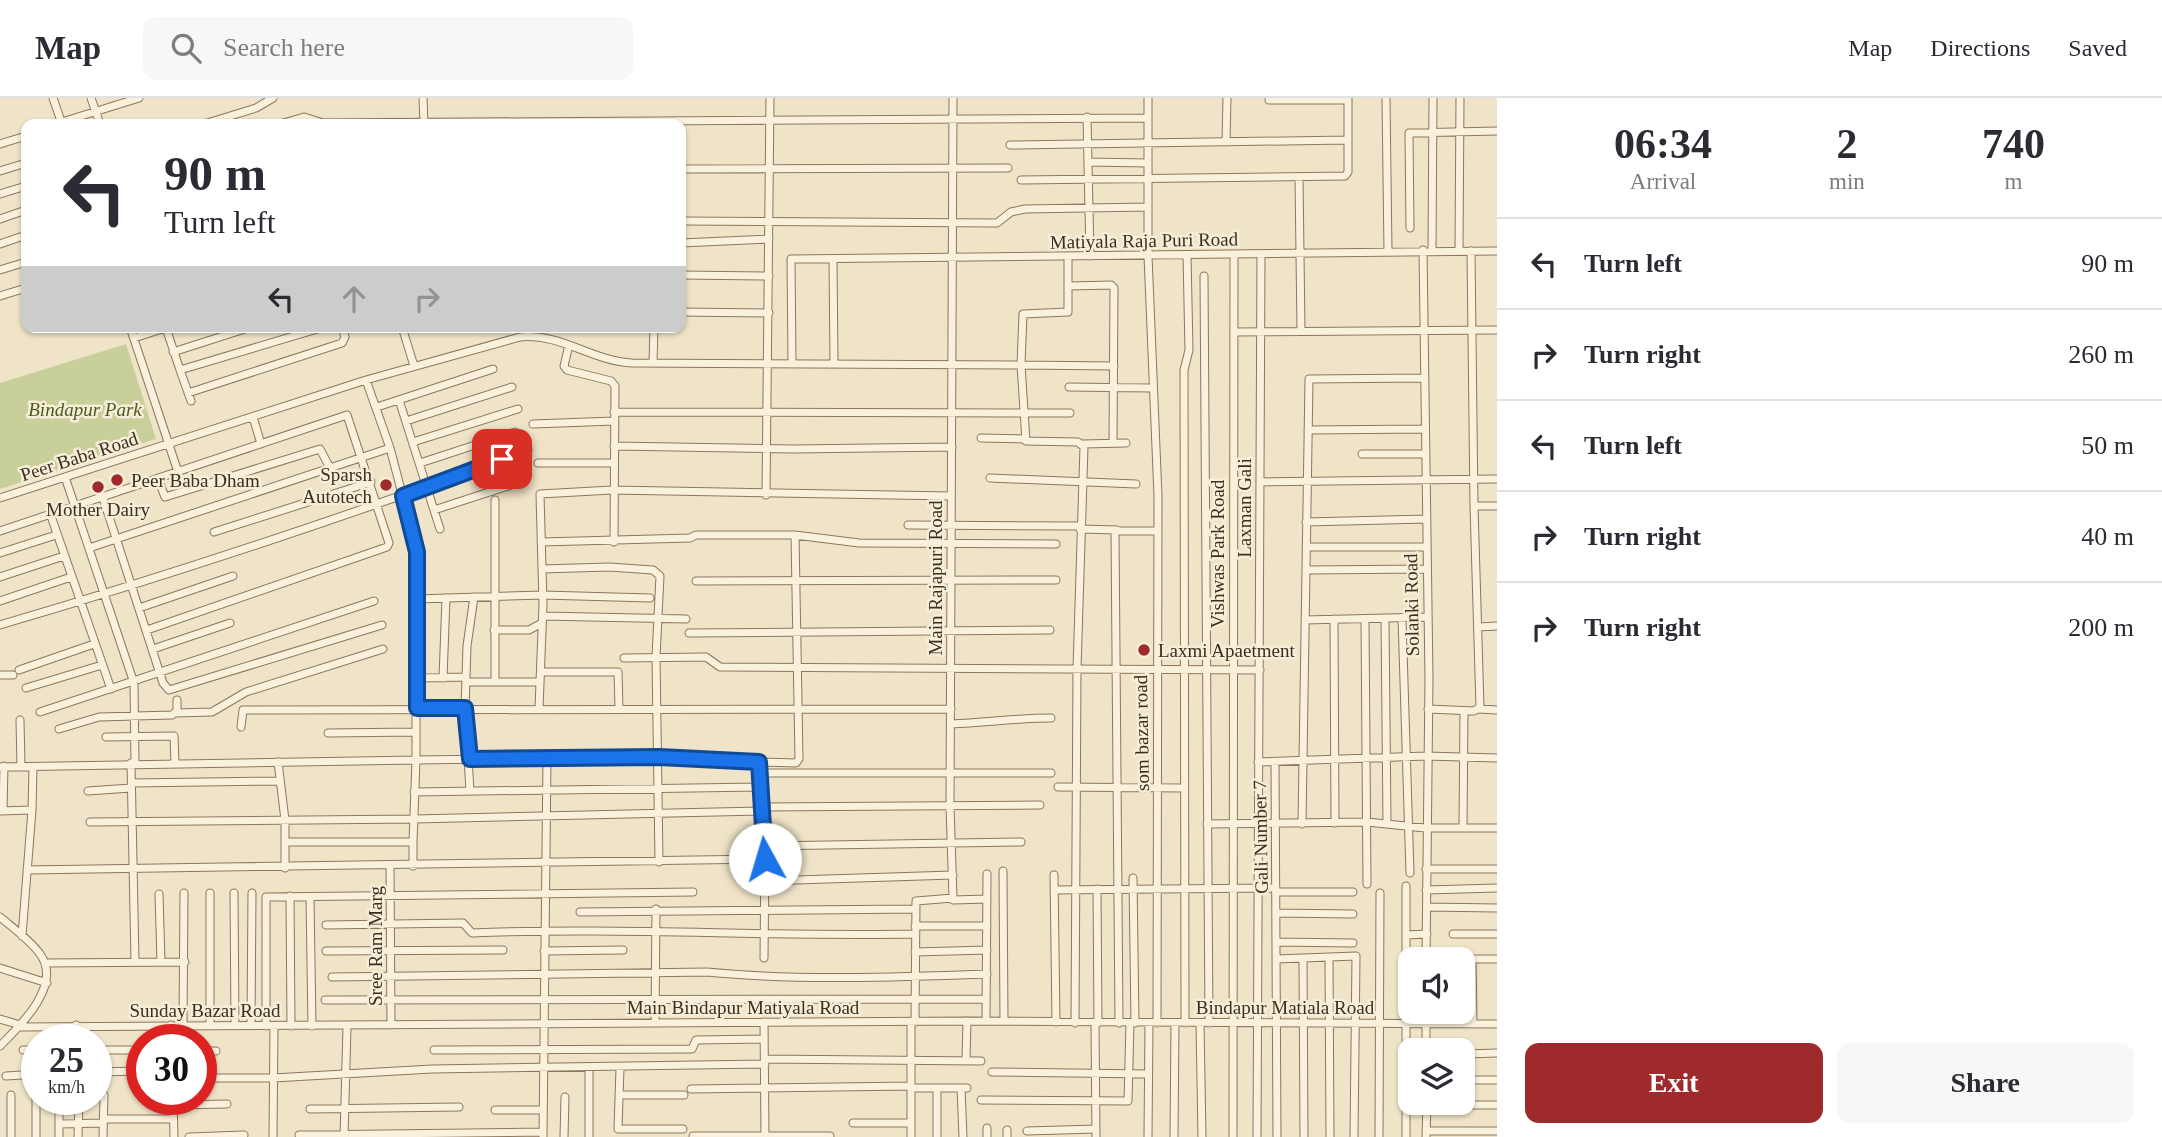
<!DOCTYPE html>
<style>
body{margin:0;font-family:Georgia,serif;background:#f7f7f7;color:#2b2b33;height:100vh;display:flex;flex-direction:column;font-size:26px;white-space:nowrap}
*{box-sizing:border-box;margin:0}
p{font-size:23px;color:#7c7c81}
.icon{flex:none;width:38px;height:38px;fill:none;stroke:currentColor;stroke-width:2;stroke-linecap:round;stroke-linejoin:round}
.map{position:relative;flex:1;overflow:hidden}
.panel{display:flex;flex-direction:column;background:#fff;width:665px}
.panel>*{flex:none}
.banner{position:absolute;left:21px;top:21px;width:665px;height:214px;border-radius:14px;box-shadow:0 2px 5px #0004;background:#fff;color:#2b2b33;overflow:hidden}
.buttons{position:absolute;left:1398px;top:849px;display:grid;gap:14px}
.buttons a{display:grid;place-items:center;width:77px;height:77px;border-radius:14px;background:#fff;box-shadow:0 2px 5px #0004;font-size:35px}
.speed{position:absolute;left:21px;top:926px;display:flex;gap:14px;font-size:35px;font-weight:700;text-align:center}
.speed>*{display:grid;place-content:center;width:91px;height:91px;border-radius:50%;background:#fff;box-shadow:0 2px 5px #0004;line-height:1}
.speed small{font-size:18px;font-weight:400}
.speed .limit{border:10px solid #d22;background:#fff;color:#111}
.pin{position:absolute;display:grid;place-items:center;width:60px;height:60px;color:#fff;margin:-30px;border-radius:14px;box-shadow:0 4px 10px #0006}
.me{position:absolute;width:77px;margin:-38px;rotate:354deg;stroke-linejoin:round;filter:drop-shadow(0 0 5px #0008)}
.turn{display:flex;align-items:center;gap:24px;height:147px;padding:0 28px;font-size:32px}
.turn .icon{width:91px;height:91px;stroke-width:2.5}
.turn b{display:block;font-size:49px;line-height:60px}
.lanes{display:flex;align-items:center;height:66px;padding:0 28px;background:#0003;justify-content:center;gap:35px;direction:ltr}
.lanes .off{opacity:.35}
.eta{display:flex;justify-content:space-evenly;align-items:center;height:119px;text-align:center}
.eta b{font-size:42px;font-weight:700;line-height:49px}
.action{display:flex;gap:14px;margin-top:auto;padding:14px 28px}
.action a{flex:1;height:80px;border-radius:14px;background:#9e2a2b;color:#fff;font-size:28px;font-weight:700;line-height:80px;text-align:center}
.action a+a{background:#f7f7f7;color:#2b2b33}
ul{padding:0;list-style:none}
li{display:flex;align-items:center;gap:21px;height:91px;padding:0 28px;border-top:2px solid #e1e1e2}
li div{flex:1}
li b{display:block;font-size:26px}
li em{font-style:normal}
header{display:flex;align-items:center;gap:42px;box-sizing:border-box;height:98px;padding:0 35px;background:#fff;border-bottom:2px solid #e1e1e2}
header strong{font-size:33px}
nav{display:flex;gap:38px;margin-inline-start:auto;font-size:24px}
.search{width:490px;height:63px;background:#f7f7f7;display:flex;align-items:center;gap:18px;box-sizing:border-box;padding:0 24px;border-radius:14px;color:#7c7c81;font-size:26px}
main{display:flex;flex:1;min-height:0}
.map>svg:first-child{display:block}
.green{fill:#c9cf9b}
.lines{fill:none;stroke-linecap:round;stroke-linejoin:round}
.street-casing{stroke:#8d765c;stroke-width:9}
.street{stroke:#faf1dc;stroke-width:7}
.route-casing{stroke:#114b97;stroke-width:18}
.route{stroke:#1a73e8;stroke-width:12}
.poi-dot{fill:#9e2a2b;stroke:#f7eed8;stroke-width:2.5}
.labels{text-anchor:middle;stroke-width:5;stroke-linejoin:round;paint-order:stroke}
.street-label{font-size:19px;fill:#3d2e20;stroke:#f7eed8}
.park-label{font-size:19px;font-style:italic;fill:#4d5a26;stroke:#f7eed8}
.poi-label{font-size:19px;fill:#3d2e20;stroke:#f7eed8;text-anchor:start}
</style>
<header>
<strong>Map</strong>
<div class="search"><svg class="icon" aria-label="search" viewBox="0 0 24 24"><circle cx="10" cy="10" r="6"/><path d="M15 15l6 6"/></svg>Search here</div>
<nav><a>Map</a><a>Directions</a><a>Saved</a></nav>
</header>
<main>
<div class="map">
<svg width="1497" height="1039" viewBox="0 0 1497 1039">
<rect width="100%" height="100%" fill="#f0e4c8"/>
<path class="green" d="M 126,246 L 156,341 L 0,391 L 0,285 Z"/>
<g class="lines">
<g class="street-casing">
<path id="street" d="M 53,0 L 62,26
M 91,0 L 100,26
M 423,0 L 424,26
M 1148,0 L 1148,158 L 1158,398 L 1157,925
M 1386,1 L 1388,154
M 1269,2 L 1348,2
M 1087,19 L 1090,158
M 62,24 L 139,0
M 204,26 L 256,10 L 273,0
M 280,26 L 304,19 L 323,25 L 1148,20
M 1226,44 L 1227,0
M 0,46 L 26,38
M 1010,47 L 1347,42
M 1088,64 L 1148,65
M 681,71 L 1008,70
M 0,73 L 26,65
M 1299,79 L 1301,233
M 1021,82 L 1345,78 L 1348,74 L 1348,0
M 0,96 L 26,88
M 0,121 L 26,112
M 681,123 L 997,125 L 1011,114 L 1025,111 L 1148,109
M 1410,130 L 1409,35 L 1497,33
M 681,145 L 769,141
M 0,146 L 26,137
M 1423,152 L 1429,580 L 1426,861
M 1432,153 L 1433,0
M 1459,153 L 1460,0
M 1471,153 L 1474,408 L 1497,408
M 1068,159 L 1068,214 L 1023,216 L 1021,267 L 1114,268
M 833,161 L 834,265
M 0,172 L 26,164
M 681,177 L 769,178
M 1204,178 L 1209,925
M 1069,188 L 1111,187 L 1114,190 L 1113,345
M 0,198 L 26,190
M 681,214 L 769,215
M 130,229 L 178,374
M 402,229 L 414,268
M 166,230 L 180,272 L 324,229
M 1234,234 L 1497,232
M 134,240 L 168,229
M 569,247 L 564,268 L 567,272 L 611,283 L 615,288 L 614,444
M 173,254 L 251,229
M 653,265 L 654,229
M 792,265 L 791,161 L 1497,153
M 180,272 L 191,303
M 366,282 L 390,350 L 416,449 L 416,662 L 659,659 L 759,664
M 1069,289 L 1152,290
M 188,295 L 342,245 L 345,239 L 342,229
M 399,302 L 440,431
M 377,309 L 493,271
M 614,314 L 1070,315
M 253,319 L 261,346
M 406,323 L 512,289
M 533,326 L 614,323
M 1308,332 L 1425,331
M 981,340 L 1025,341
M 413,344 L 518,311
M 1083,346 L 1126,345
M 614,348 L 793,351 L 952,349
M 1362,356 L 1425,356
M 420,365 L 515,334
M 538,365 L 613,365
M 65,379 L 134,585 L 135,665
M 990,380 L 1136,386
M 158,381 L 165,399 L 320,351 L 330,370
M 1260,384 L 1497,381
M 766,397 L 770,0
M 0,400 L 366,282 L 520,239 C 561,235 592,263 632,265 L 1021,267 L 1026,343 L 1078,344 L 1084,349 L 1077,571 L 1075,925
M 103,400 L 163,585 L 169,592 L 382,527
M 495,402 L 495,584
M 434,412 L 520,384
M 51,418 L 111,591
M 1306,424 L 1426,421
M 908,427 L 1080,428
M 1080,431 L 1117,432
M 0,433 L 347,317 L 389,445 L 387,449 L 147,532
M 214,434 L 371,384
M 541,444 L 690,440 L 696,437 L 795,437 L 859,445 L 1056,446
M 1306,449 L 1426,449
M 89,450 L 390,350
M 0,455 L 56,437
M 542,471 L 609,469 L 653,472 L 660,478 L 656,559 L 659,764
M 1306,472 L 1426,471
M 0,479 L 64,458
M 696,483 L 1056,482
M 417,501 L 543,497 L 650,500
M 0,503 L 71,479
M 139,510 L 233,478
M 543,518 L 686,521
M 1402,520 L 1410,775
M 1334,521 L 1335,725
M 1365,521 L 1367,786
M 1385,521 L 1387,725
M 1305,522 L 1427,519
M 0,527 C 177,475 354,416 528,352
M 1478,529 L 1497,528
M 494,532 L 529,532 L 542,525
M 689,535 L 1050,532
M 153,551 L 230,525
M 624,560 L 706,559 L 720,569 L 1260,572
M 19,572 L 94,546
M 541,574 L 618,574 L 619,611
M 0,577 L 13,577
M 417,580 L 466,579
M 443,580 L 446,500
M 466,584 L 540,584
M 26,590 L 102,567
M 539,611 L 543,506 L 540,396 L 612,392 L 951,398
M 1428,611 L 1474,613 L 1480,609 L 1474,408
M 1478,611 L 1497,612
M 40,614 L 374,503
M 176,615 L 212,614 L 246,594 L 383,551
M 20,622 L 21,668
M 951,626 C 985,625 1016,620 1051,620
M 241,629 L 243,612 L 951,611
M 59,631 L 99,619 L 172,617 L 177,613 L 177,602
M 328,635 L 416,634
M 106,639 L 174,638 L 175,665
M 278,664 L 285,722 L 285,770
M 1258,664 L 1426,658 L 1497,660
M 1275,664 L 1277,1039
M 131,665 L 135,864
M 0,669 L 416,662 L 413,744
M 759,675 L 1051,675
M 132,685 L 280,683
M 1058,689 L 1183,690
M 88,693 L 131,690
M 470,693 L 465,610 L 467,548 L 474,499
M 414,694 L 759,689
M 760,709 L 1040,707
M 0,713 L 32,712 L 33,669
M 3,713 L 4,668
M 90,724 L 414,721 L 760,713
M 1207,726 L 1367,724 L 1425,730 L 1497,730
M 1302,726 L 1309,281 L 1423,280
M 1463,729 L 1464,613
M 285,744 L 413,744 L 413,768
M 764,748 L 1021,744
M 390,768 L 391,927
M 1426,771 L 1497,771
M 27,772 L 765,761
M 1003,773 L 1004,923
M 1054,777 L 1056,924
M 1133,780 L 1135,925
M 765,783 L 953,777
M 1097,791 L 1098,925
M 1054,792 L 1276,790
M 1426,792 L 1497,790
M 1276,794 L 1353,794
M 210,795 L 210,928
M 234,795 L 235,928
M 159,796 L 161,864
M 290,798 L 291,928
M 310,800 L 312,928
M 953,802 L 987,801
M 1427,809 L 1497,810
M 580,814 L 916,811
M 1276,815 L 1353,816
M 0,819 C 13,830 30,842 40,856 C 63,887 20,928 0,948
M 326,827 L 463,825 L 472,835 C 620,829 767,839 915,836
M 915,828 L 987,828
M 1453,836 L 1497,836
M 1406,837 L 1427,836
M 22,838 L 32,712
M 1276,844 L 1353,845
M 326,853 L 503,852
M 544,853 L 623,852
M 915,854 L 987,852
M 764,860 L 765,761 L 759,664 L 796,665 L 799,661 L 795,437
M 1329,860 L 1330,1039
M 1426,860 L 1450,860
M 1276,861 L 1356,858 L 1354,1039
M 1303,861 L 1304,1039
M 1450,861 L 1497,861
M 1472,861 L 1473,926
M 45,865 L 185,864
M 0,870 L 47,885
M 332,879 L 707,874 C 800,883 893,879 987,876
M 325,902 L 986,901
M 1426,914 L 1426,952
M 0,921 L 20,927
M 986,923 L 987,776
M 764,924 L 765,1039
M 911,924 L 911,1039
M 915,924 L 916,803 L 953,800 L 950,708 L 953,0
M 655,925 L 656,811
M 1095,925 L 1096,1039
M 1119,925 L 1115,433 L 1158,433
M 1185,925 L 1184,272 L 1189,252 L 1187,157
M 1200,925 L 1202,1039
M 1449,925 L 1449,914
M 76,927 L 77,942
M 171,927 L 172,942
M 183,927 L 184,795
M 251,928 L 252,795
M 266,928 L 266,799 L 693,794
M 19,929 L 967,923 L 1497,926
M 23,952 L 37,952
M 96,952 L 142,952
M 434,952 L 692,951 L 696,942 L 764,941
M 201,953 L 216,953
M 1466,956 L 1497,955
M 765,961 L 981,963
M 966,962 L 967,923
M 589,970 L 589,1039
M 620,970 L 618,1031 L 683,1031
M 96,974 L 142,973
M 992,974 L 1148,976
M 36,976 L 36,1039
M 6,978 L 37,976
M 201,980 L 273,980 L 432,971 L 765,966
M 1463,982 L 1497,982
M 911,990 L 967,990
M 961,990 L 963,1039
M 691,991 L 911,988
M 11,997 L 11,1039
M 619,997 L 684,997
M 59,1001 L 59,1039
M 173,1001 L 174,1039
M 981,1002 L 1128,1003 L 1130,925
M 173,1007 L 227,1006
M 1427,1007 L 1497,1007
M 310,1011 L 459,1009
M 495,1012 L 543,1012
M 104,1021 L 173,1021
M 853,1025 L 911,1025
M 59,1026 L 103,1025
M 1027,1033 L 1096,1031
M 1426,1033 L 1497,1033
M 299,1037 L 543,1034
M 693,1038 L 830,1038
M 78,1039 L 79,1001
M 103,1039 L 104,997
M 189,1039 L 244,1037
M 273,1039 L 274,928
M 344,1039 L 347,928
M 543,1039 L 547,659
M 564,1039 L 565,999
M 937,1039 L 937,990
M 987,1039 L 987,1030
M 1007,1039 L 1007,1032
M 1148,1039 L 1149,925
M 1174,1039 L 1175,925
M 1233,1039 L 1234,156
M 1257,1039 L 1261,156
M 1379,1039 L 1380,795
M 1406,1039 L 1406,788
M 1426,1039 L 1427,1005"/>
</g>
<use href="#street" class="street"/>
</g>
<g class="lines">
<g class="route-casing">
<path id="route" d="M 502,361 L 403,398 L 417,454 L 417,610 L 465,610 L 470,661 L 659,659 L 759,664 L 765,761"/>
</g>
<use href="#route" class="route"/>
</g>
<g class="poi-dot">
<circle cx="117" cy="382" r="7"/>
<circle cx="386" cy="387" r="7"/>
<circle cx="98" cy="389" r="7"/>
<circle cx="1144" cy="552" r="7"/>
</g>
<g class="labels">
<g class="street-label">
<text transform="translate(1144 142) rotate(-1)" y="7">Matiyala Raja Puri Road</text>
<text transform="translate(79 358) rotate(-18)" y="7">Peer Baba Road</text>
<text transform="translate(1244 410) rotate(-90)" y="7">Laxman Gali</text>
<text transform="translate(1217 456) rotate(-90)" y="7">Vishwas Park Road</text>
<text transform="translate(935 480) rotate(-90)" y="7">Main Rajapuri Road</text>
<text transform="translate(1411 507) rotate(-91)" y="7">Solanki Road</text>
<text transform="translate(1141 635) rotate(-91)" y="7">som bazar road</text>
<text transform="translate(1260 739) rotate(-91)" y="7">Gali Number 7</text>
<text transform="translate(375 848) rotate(-90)" y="7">Sree Ram Marg</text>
<text x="743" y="916">Main Bindapur Matiyala Road</text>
<text x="1285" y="916">Bindapur Matiala Road</text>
<text x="205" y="919">Sunday Bazar Road</text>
</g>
<g class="park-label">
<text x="85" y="318">Bindapur Park</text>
</g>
<g class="poi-label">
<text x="372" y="383" text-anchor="end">Sparsh<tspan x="372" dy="22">Autotech</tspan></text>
<text x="131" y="389">Peer Baba Dham</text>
<text x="98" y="418" text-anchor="middle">Mother Dairy</text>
<text x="1158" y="559">Laxmi Apaetment</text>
</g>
</g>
</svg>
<div class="buttons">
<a><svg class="icon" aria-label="sound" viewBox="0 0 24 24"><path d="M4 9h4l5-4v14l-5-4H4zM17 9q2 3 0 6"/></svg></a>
<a><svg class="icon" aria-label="layers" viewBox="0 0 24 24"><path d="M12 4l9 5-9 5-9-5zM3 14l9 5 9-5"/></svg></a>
</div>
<div class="speed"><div>25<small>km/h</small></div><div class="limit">30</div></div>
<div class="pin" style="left:502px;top:361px;background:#d93025"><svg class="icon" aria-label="arrive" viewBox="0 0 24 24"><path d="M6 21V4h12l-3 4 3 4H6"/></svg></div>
<svg class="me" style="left:765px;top:761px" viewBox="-20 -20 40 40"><circle r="19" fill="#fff"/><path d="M0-13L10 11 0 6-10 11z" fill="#1a73e8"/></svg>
<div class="banner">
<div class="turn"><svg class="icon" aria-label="left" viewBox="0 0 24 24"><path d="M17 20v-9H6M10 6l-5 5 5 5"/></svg><div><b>90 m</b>Turn left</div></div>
<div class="lanes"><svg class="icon" aria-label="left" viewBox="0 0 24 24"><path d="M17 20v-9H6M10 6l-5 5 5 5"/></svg><svg class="icon off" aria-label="ahead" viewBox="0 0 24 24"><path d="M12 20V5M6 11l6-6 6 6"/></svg><svg class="icon off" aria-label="right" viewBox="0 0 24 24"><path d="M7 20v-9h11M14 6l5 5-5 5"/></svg></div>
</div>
</div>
<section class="panel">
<div class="eta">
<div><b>06:34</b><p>Arrival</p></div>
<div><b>2</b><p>min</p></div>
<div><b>740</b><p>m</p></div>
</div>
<ul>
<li><svg class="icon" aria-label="left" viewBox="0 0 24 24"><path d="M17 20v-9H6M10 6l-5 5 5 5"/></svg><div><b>Turn left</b></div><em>90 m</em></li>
<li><svg class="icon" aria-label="right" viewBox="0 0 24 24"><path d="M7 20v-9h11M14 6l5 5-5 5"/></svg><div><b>Turn right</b></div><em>260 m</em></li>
<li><svg class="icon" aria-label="left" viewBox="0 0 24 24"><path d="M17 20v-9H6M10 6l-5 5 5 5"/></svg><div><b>Turn left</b></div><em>50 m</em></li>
<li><svg class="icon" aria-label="right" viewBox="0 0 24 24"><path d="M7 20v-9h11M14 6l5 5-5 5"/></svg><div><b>Turn right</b></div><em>40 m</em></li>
<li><svg class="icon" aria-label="right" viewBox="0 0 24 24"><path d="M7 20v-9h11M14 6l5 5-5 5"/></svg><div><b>Turn right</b></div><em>200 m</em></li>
</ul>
<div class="action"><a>Exit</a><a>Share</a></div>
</section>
</main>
